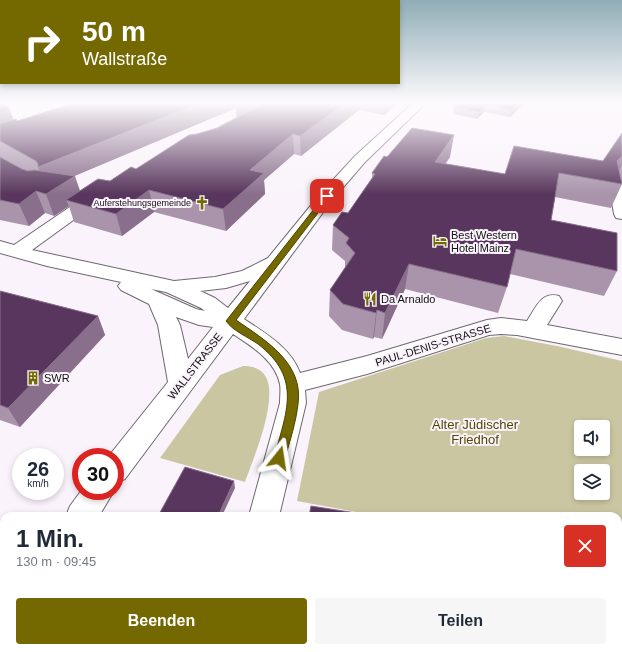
<!DOCTYPE html>
<html lang="de">
<meta charset="utf-8">
<style>
body{margin:0;font-family:Helvetica,sans-serif;background:#f6f6f7;color:#1f2937;height:100vh;display:flex;flex-direction:column;font-size:15px;white-space:nowrap}
*{box-sizing:border-box;margin:0}
p{font-size:13px;color:#747a83}
.icon{flex:none;width:22px;height:22px;fill:none;stroke:currentColor;stroke-width:2;stroke-linecap:round;stroke-linejoin:round}
.map{position:relative;flex:1;overflow:hidden}
.sheet{position:absolute;left:0px;top:512px;width:622px;height:140px;display:flex;flex-direction:column;background:#fff;border-radius:12px 12px 0 0;box-shadow:0 2px 6px #0003}
.sheet>*{flex:none}
.top-card{position:absolute;left:0px;top:0px;width:400px;height:84px;box-shadow:0 2px 6px #0003;background:#746800;color:#fff;overflow:hidden}
.controls{position:absolute;left:574px;top:420px;display:grid;gap:8px}
.controls a{display:grid;place-items:center;width:36px;height:36px;border-radius:4px;background:#fff;box-shadow:0 2px 6px #0003;font-size:20px}
.speed{position:absolute;left:12px;top:448px;display:flex;gap:8px;font-size:20px;font-weight:700;text-align:center}
.speed>*{display:grid;place-content:center;width:52px;height:52px;border-radius:50%;background:#fff;box-shadow:0 2px 6px #0003;line-height:1}
.speed small{font-size:10px;font-weight:400}
.speed .limit{border:6px solid #d22;background:#fff;color:#111}
.pin{position:absolute;display:grid;place-items:center;width:34px;height:34px;color:#fff;margin:-17px;border-radius:8px;box-shadow:0 2px 6px #0006}
.me{position:absolute;width:44px;margin:-22px;rotate:15deg;stroke-linejoin:round;filter:drop-shadow(0 0 3px #0008)}
.turn{display:flex;align-items:center;gap:14px;height:84px;padding:0 16px;font-size:18px}
.turn .icon{width:52px;height:52px;stroke-width:2.5}
.turn b{display:block;font-size:28px;line-height:34px}
.round{display:grid;place-items:center;flex:none;width:42px;height:42px;border-radius:4px;background:#f6f6f7}
.headline{display:flex;align-items:center;justify-content:space-between;height:68px;padding:0 16px}
h1{font-size:24px;font-weight:700;line-height:30px}
.button{display:flex;gap:8px;margin-top:auto;padding:8px 16px}
.button a{flex:1;height:46px;border-radius:4px;background:#746800;color:#fff;font-size:16px;font-weight:700;line-height:46px;text-align:center}
.button a+a{background:#f6f6f7;color:#1f2937}
.map>svg:first-child{display:block}
.green{fill:#cbc6a2;fill-rule:evenodd}
.lines{fill:none;stroke-linecap:round;stroke-linejoin:round}
.minor-casing{stroke:#6f686f;stroke-width:2}
.minor{fill:#fff;fill-rule:evenodd}
.wall{fill:#a994ac;fill-rule:evenodd}
.shaded-wall{fill:#896f8c}
.building{fill:#58365d;stroke:#896f8c}
.route{fill:#746800;stroke:#4b4400}
.labels{text-anchor:middle;stroke-width:4;stroke-linejoin:round;paint-order:stroke}
.far-poi-label{font-size:9px;fill:#121013;stroke:#faf3fb;text-anchor:end}
.poi-label{font-size:11px;fill:#121013;stroke:#faf3fb;text-anchor:start}
.street-label{font-size:11px;fill:#121013;stroke:#faf3fb}
.near-park-label{font-size:13px;fill:#504800;stroke:#faf3fb}
</style>
<div class="map">
<svg width="622" height="652" viewBox="0 0 622 652">
<rect width="100%" height="100%" fill="#faf3fb"/>
<path class="green" d="M 504,336 L 557,346 L 622,361 L 622,652 L 447,652 L 447,648 L 618,648 L 618,516 L 378,516 L 297,501 L 319,392 L 486,338 ZM 581,427 L 603,427 L 603,449 L 581,449 ZM 581,471 L 603,471 L 603,493 L 581,493 Z
M 243,366 C 249,366 256,367 261,371 C 284,389 253,459 245,482 L 160,458 L 220,375 Z"/>
<g class="lines">
<g class="minor-casing">
<path id="minor" d="M 49,103 L 62,103 L 71,111 L 69,114 C 61,116 54,110 49,103 Z
M 413,103 L 426,103 L 365,162 L 333,199 L 244,319 C 265,333 291,348 300,373 L 367,356 L 487,320 L 501,318 L 527,321 C 536,308 541,291 559,296 L 562,301 L 547,325 L 622,339 L 622,355 L 517,335 L 501,334 L 489,335 L 367,374 L 305,390 L 306,403 L 279,516 L 249,516 L 280,403 C 280,397 281,390 280,384 C 275,360 251,346 233,334 L 125,479 L 115,483 L 115,457 L 108,457 L 168,382 L 158,325 L 149,304 L 121,290 L 118,286 L 121,282 L 47,266 L 0,253 L 0,241 L 14,245 L 89,194 L 95,192 L 101,194 L 103,197 L 101,200 L 32,250 L 174,281 L 215,277 L 242,271 L 268,258 L 321,193 L 355,156 ZM 250,281 L 228,308 L 215,298 L 200,291 L 226,288 ZM 151,289 L 166,292 L 201,308 L 205,311 L 196,309 ZM 176,317 L 199,325 L 213,327 L 188,359 L 180,325 Z
M 617,179 L 622,181 L 622,219 L 616,218 L 614,214 L 609,184 L 612,181 Z
M 81,491 L 114,491 L 99,516 L 66,516 L 70,506 Z
M 4,601 L 4,640 L 0,642 L 0,603 Z
M 209,648 L 245,648 L 244,652 L 208,652 Z"/>
</g>
<use href="#minor" class="minor"/>
</g>
<path class="wall" d="M 0,103 L 13,120 L 17,121 L 74,103 L 398,103 L 384,115 L 359,110 L 301,156 L 294,154 L 264,180 L 265,194 L 226,231 L 154,212 L 122,236 L 74,222 L 69,206 L 54,216 L 45,213 L 29,226 L 0,220 ZM 236,108 L 237,117 L 217,128 L 197,134 L 136,169 L 110,181 L 80,191 L 74,176 Z
M 459,103 L 525,103 L 510,117 L 484,112 L 477,119 L 453,114 L 454,107 Z
M 622,133 L 622,180 L 621,180 L 622,184 L 611,208 L 555,197 L 551,220 L 617,271 L 604,296 L 510,274 L 507,287 L 498,313 L 405,289 L 382,339 L 374,337 L 373,339 L 342,330 L 329,316 L 330,290 L 345,268 L 345,261 L 332,250 L 333,225 L 348,213 L 372,178 L 372,173 L 387,157 L 450,157 L 445,164 L 505,174 L 603,161 Z
M 0,291 L 98,316 L 105,335 L 20,427 L 0,420 Z"/>
<path class="shaded-wall" d="M 200,103 L 273,103 L 237,123 L 236,108 L 46,188 L 38,167 Z
M 346,103 L 360,103 L 359,110 L 301,156 L 300,136 Z
M 385,103 L 398,103 L 384,115 Z
M 519,103 L 525,103 L 510,117 L 512,110 Z
M 486,105 L 484,112 L 477,119 L 479,112 Z
M 10,110 L 17,129 L 0,135 L 0,113 Z
M 293,134 L 294,154 L 264,180 L 265,194 L 226,231 L 223,209 L 250,170 Z
M 454,135 L 450,157 L 431,185 L 435,162 Z
M 621,157 L 622,157 L 622,165 L 616,178 L 617,161 Z
M 75,176 L 82,197 L 66,200 L 69,206 L 54,216 L 46,194 Z
M 149,190 L 154,212 L 122,236 L 116,214 Z
M 36,191 L 45,213 L 29,226 L 19,204 Z
M 409,264 L 405,289 L 382,339 L 385,313 Z
M 377,310 L 374,337 L 373,339 L 376,313 Z
M 98,316 L 105,335 L 20,427 L 8,408 Z
M 234,481 L 235,488 L 222,516 L 218,516 Z
M 165,648 L 170,648 L 168,652 L 163,652 Z"/>
<path class="building" d="M 0,103 L 5,103 L 10,110 L 0,113 Z
M 74,103 L 200,103 L 38,167 L 38,164 L 36,161 L 0,141 L 0,124 L 16,119 L 17,121 Z
M 264,103 L 346,103 L 300,136 L 293,134 L 250,170 L 264,173 L 223,209 L 149,190 L 116,214 L 66,200 L 98,179 L 110,181 L 131,167 L 136,169 L 189,135 L 197,134 L 217,128 Z
M 459,103 L 519,103 L 512,110 L 486,105 L 479,112 L 454,107 Z
M 412,128 L 454,135 L 435,162 L 505,174 L 514,146 L 603,161 L 622,133 L 622,157 L 621,157 L 617,161 L 622,184 L 559,173 L 551,220 L 617,233 L 617,271 L 516,249 L 507,287 L 409,264 L 385,313 L 377,310 L 376,313 L 343,304 L 330,290 L 355,253 L 346,243 L 349,238 L 333,225 L 342,212 L 348,213 L 375,174 L 372,173 L 384,156 L 387,157 Z
M 0,157 L 22,169 L 28,171 L 34,170 L 75,176 L 46,194 L 36,191 L 19,204 L 0,200 Z
M 0,291 L 98,316 L 8,408 L 0,405 Z
M 185,467 L 234,481 L 218,516 L 158,516 Z
M 311,506 L 369,515 L 369,516 L 309,516 Z
M 99,648 L 165,648 L 163,652 L 97,652 Z
M 279,648 L 358,648 L 358,652 L 279,652 Z"/>
<linearGradient id="sky" x2="0" y2="1"><stop stop-color="#8fadb6"/><stop offset="0.53" stop-color="#fdfafd"/><stop offset="1" stop-color="#fdfafd" stop-opacity="0"/></linearGradient>
<rect width="622" height="194" fill="url(#sky)"/>
<path class="route" d="M 325,195 L 331,196 L 236,320 C 265,340 304,363 298,404 C 296,422 290,441 285,458 L 284,462 L 279,463 L 275,462 L 274,458 C 286,412 303,379 258,344 C 248,337 233,331 226,321 Z"/>
<defs>
<g id="church-bare" transform="scale(1.08)"><path d="M-1.2-6h2.4v3.5h3.3v2.4h-3.3V6h-2.4V-.1h-3.3v-2.4h3.3Z" fill="#746800" stroke="#faf3fb" stroke-width="2.5" paint-order="stroke"/></g>
<g id="hotel-bare" transform="scale(1.08)"><path d="M-6-4.5h1.5V1H6V5H4.5V3h-9V5H-6ZM-4 0a1.8 1.8 0 1 1 3.6 0ZM.5 0V-2.5h3Q6-2.5 6 0Z" fill="#746800" stroke="#faf3fb" stroke-width="2.5" paint-order="stroke"/></g>
<g id="restaurant-bare" transform="scale(1.08)"><path d="M-5-6h1v4h1v-4h1v4h1v-4h1v5L-1.5 .5V6h-2V.5L-5-1ZM5-6V6H3V1.5H1.5Q1.5-4 5-6Z" fill="#746800" stroke="#faf3fb" stroke-width="2.5" paint-order="stroke"/></g>
<g id="building-bare" transform="scale(1.08)"><path d="M-4-6H4V6H1V3H-1V6H-4ZM-2.5-4.3h1.7v1.8h-1.7ZM.8-4.3h1.7v1.8H.8ZM-2.5-1h1.7V.8h-1.7ZM.8-1h1.7V.8H.8Z" fill="#746800" stroke="#faf3fb" stroke-width="2.5" paint-order="stroke"/></g>
</defs>
<g fill-rule="evenodd">
<use href="#church-bare" x="202" y="203"/>
<use href="#hotel-bare" x="440" y="241"/>
<use href="#restaurant-bare" x="370" y="299"/>
<use href="#building-bare" x="33" y="378"/>
</g>
<g class="labels">
<g class="far-poi-label">
<text x="191" y="206">Auferstehungsgemeinde</text>
</g>
<g class="poi-label">
<text x="451" y="239">Best Western<tspan x="451" dy="13">Hotel Mainz</tspan></text>
<text x="381" y="303">Da Arnaldo</text>
<text x="44" y="382">SWR</text>
</g>
<g class="street-label">
<text transform="translate(433 345) rotate(-17)" y="4">PAUL-DENIS-STRASSE</text>
<text transform="translate(195 366) rotate(-52)" y="4">WALLSTRASSE</text>
</g>
<g class="near-park-label">
<text x="475" y="429">Alter Jüdischer<tspan x="475" dy="15">Friedhof</tspan></text>
</g>
</g>
</svg>
<div class="controls">
<a><svg class="icon" aria-label="sound" viewBox="0 0 24 24"><path d="M4 9h4l5-4v14l-5-4H4zM17 9q2 3 0 6"/></svg></a>
<a><svg class="icon" aria-label="layers" viewBox="0 0 24 24"><path d="M12 4l9 5-9 5-9-5zM3 14l9 5 9-5"/></svg></a>
</div>
<div class="speed"><div>26<small>km/h</small></div><div class="limit">30</div></div>
<div class="pin" style="left:327px;top:196px;background:#d93025"><svg class="icon" aria-label="arrive" viewBox="0 0 24 24"><path d="M6 21V4h12l-3 4 3 4H6"/></svg></div>
<svg class="me" style="left:279px;top:458px" viewBox="-20 -20 40 40"><path d="M0-17L14 15 0 8-14 15z" fill="#746800" stroke="#fff" stroke-width="4"/></svg>
<div class="top-card">
<div class="turn"><svg class="icon" aria-label="right" viewBox="0 0 24 24"><path d="M7 20v-9h11M14 6l5 5-5 5"/></svg><div><b>50 m</b>Wallstraße</div></div>
</div>
<section class="sheet">
<div class="headline"><div><h1>1 Min.</h1><p>130 m · 09:45</p></div><a class="round" style="background:#d93025;color:#fff"><svg class="icon" aria-label="close" viewBox="0 0 24 24"><path d="M6 6l12 12M18 6L6 18"/></svg></a></div>
<div class="button"><a>Beenden</a><a>Teilen</a></div>
</section>
</div>
